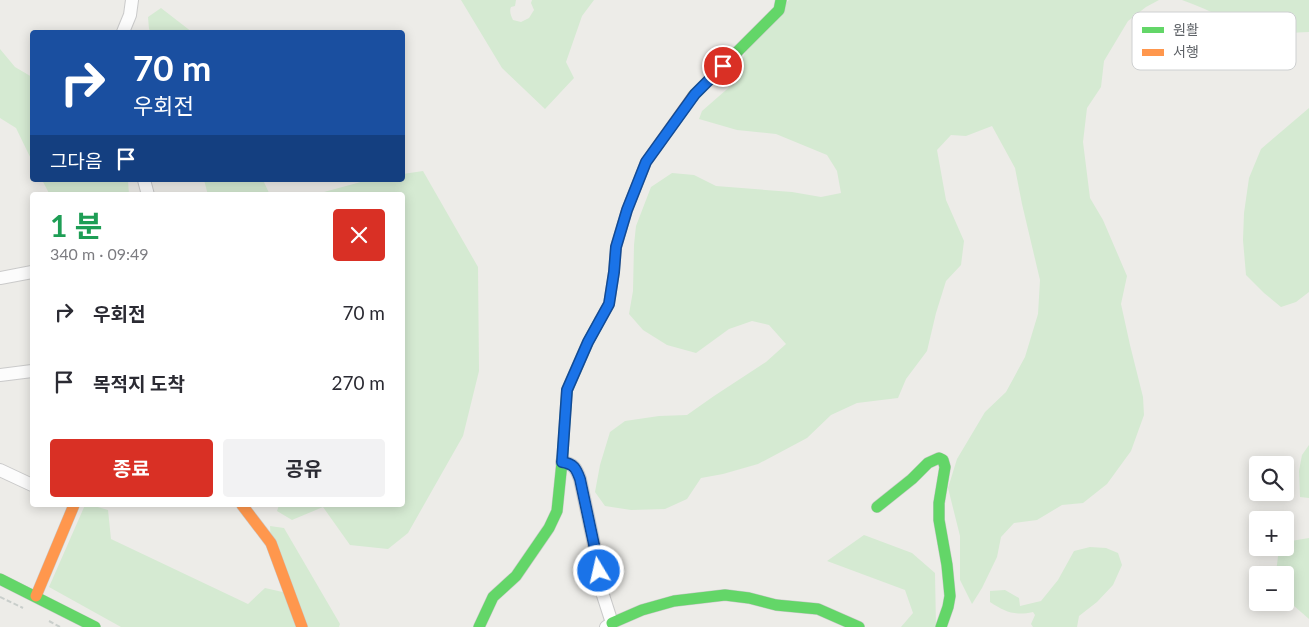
<!DOCTYPE html>
<html lang="ko">
<meta charset="utf-8">
<style>
body{margin:0;font-family:Lato,"Noto Sans KR",sans-serif;background:#f2f2f3;color:#2b2b33;height:100vh;display:flex;flex-direction:column;font-size:19px;white-space:nowrap}
*{box-sizing:border-box;margin:0}
p{font-size:16px;color:#7c7c81}
.icon{flex:none;width:28px;height:28px;fill:none;stroke:currentColor;stroke-width:2;stroke-linecap:round;stroke-linejoin:round}
.map{position:relative;flex:1;overflow:hidden}
.drawer{position:absolute;left:30px;top:192px;width:375px;height:315px;display:flex;flex-direction:column;background:#fff;border-radius:5px;box-shadow:0 2px 12px #0003}
.drawer>*{flex:none}
.hud{position:absolute;left:30px;top:30px;width:375px;height:152px;border-radius:5px;box-shadow:0 2px 12px #0003;background:#1a4fa0;color:#fff;overflow:hidden}
.buttons{position:absolute;left:1249px;top:456px;display:grid;gap:10px}
.buttons a{display:grid;place-items:center;width:45px;height:45px;border-radius:5px;background:#fff;box-shadow:0 2px 12px #0003;font-size:25px}
.pin{position:absolute;display:grid;place-items:center;width:42px;height:42px;color:#fff;margin:-21px;border:2px solid #fff;border-radius:50%;box-shadow:0 1px 5px #0007}
.me{position:absolute;width:55px;margin:-28px;rotate:351deg;stroke-linejoin:round;filter:drop-shadow(0 0 4px #0008)}
.turn{display:flex;align-items:center;gap:18px;height:105px;padding:0 20px;font-size:22px}
.turn .icon{width:65px;height:65px;stroke-width:2.5}
.turn b{display:block;font-size:35px;line-height:42px}
.then{display:flex;align-items:center;height:48px;padding:0 20px;background:#0003;gap:10px;font-size:19px}
.round{display:grid;place-items:center;flex:none;width:52px;height:52px;border-radius:5px;background:#f2f2f3}
.summary{display:flex;align-items:center;justify-content:space-between;height:85px;padding:0 20px}
h1{font-size:30px;font-weight:700;line-height:38px;color:#1e9e55}
.primary-button{display:flex;gap:10px;margin-top:auto;padding:10px 20px}
.primary-button a{flex:1;height:58px;border-radius:5px;background:#d93025;color:#fff;font-size:20px;font-weight:700;line-height:58px;text-align:center}
.primary-button a+a{background:#f2f2f3;color:#2b2b33}
ul{padding:0;list-style:none}
li{display:flex;align-items:center;gap:15px;height:70px;padding:0 20px}
li div{flex:1}
li b{display:block;font-size:19px}
li em{font-style:normal}
.map>svg:first-child{display:block}
.green{fill:#d5ead2}
.lines{fill:none;stroke-linecap:round;stroke-linejoin:round}
.street-casing{stroke:#cacaca;stroke-width:14}
.fast-casing{stroke:#c9c9c8;stroke-width:12}
.slow-casing{stroke:#c9c9c8;stroke-width:12}
.path{stroke:#c9cecb;stroke-width:2;stroke-dasharray:5 2.5;stroke-linecap:butt}
.street{stroke:#fcfcfc;stroke-width:12}
.fast{stroke:#63d668;stroke-width:11}
.slow{stroke:#ff974d;stroke-width:11}
.route-casing{stroke:#114b97;stroke-width:12}
.route{stroke:#1a73e8;stroke-width:9}
.key{fill:#fff;stroke:#ced0d1;stroke-width:1}
.key-label{font-size:14px;fill:#5d6166}
</style>
<div class="map">
<svg width="1309" height="627" viewBox="0 0 1309 627">
<rect width="100%" height="100%" fill="#edece8"/>
<path class="green" d="M 461,0 L 516,0 L 515,6 L 511,7 C 509,11 511,16 513,20 L 521,22 L 529,18 L 534,10 L 531,3 L 532,0 L 594,0 L 582,16 L 566,62 L 574,78 L 545,109 L 502,68 Z
M 789,0 L 1159,0 L 1146,7 L 1128,21 L 1104,61 L 1101,87 L 1087,108 L 1083,142 L 1090,198 L 1103,220 L 1127,276 L 1121,304 L 1130,345 L 1143,397 L 1144,415 L 1131,451 L 1107,484 L 1083,503 L 1062,505 L 1037,520 L 1014,523 L 1001,537 L 997,557 L 982,588 L 972,604 L 960,580 L 960,536 L 948,488 L 957,459 L 985,412 L 1006,392 L 1025,357 L 1038,314 L 1040,280 L 1022,204 L 1015,168 L 992,126 L 966,136 L 951,135 L 937,150 L 946,200 L 964,241 L 961,265 L 946,281 L 936,313 L 927,351 L 906,379 L 898,398 L 857,403 L 831,415 L 807,438 L 758,464 L 723,474 L 701,478 L 687,499 L 665,509 L 631,510 L 605,506 L 595,492 L 600,465 L 610,432 L 625,421 L 659,416 L 687,415 L 714,396 L 766,362 L 786,344 L 769,325 L 752,321 L 729,329 L 696,353 L 667,345 L 643,330 L 629,314 L 633,291 L 634,245 L 636,226 L 651,187 L 672,173 L 694,175 L 716,186 L 792,192 L 821,197 L 841,193 L 837,171 L 827,155 L 776,134 L 737,130 L 699,119 L 702,111 L 734,83 L 750,39 Z
M 1182,0 L 1309,0 L 1309,32 L 1287,33 L 1267,42 C 1240,25 1212,11 1182,0 Z
M 161,8 L 192,32 L 151,32 L 149,29 L 148,17 Z
M 0,49 L 15,67 L 32,77 L 32,161 L 16,128 L 0,118 Z
M 1309,108 L 1309,292 L 1296,302 L 1281,307 L 1264,293 L 1246,275 L 1243,240 L 1244,213 L 1249,178 L 1261,149 Z
M 423,171 L 478,267 L 479,371 L 463,436 L 408,533 L 388,549 L 350,545 L 323,507 L 292,520 L 277,511 L 279,505 L 402,505 L 402,195 L 313,195 L 368,180 L 402,180 L 403,174 Z
M 42,180 L 128,180 L 129,195 L 50,195 Z
M 204,180 L 263,180 L 270,195 L 208,195 Z
M 1309,445 L 1309,498 L 1300,497 L 1299,471 L 1302,455 Z
M 85,505 L 91,505 L 108,510 L 111,539 L 248,604 L 265,588 L 287,593 L 271,543 L 270,526 L 284,528 L 340,624 L 339,627 L 121,627 L 49,587 Z
M 864,535 L 912,553 L 935,573 L 936,627 L 901,627 L 913,613 L 905,590 L 827,561 Z
M 1309,538 L 1309,619 L 1285,598 L 1285,575 L 1276,575 L 1276,573 L 1279,548 L 1285,548 L 1285,542 Z
M 1090,547 L 1106,548 L 1118,553 L 1122,565 L 1113,585 L 1097,602 L 1079,616 L 1077,627 L 1033,627 L 1031,624 L 1035,615 L 1033,612 C 1015,616 1005,612 990,602 L 990,591 L 1005,590 L 1019,598 L 1020,606 L 1041,601 L 1058,580 L 1074,551 Z"/>
<g class="lines">
<g class="street-casing">
<path id="street" d="M 123,32 L 130,15 L 132,0
M 144,180 L 148,195
M 0,278 L 32,272
M 0,375 L 32,371
M 562,462 C 574,464 576,468 580,479 L 596,554 L 601,589 L 612,623 L 606,627
M 0,470 L 32,485"/>
</g>
<g class="fast-casing">
<path id="fast" d="M 693,96 L 779,10 L 781,0
M 877,507 L 912,479 L 928,463 L 939,458 L 943,460 L 945,467 L 939,503 L 939,520 L 947,565 L 950,596 L 948,607 L 941,627
M 0,579 L 95,627
M 612,623 L 642,610 L 674,601 L 725,595 L 749,598 L 776,605 L 818,609 L 859,627
M 479,627 L 493,597 L 516,576 L 549,528 L 557,511 L 562,462 L 567,390 L 588,342 L 600,320"/>
</g>
<g class="slow-casing">
<path id="slow" d="M 600,320 L 609,304 L 614,272 L 616,247 L 627,210 L 646,162 L 693,96
M 242,505 L 271,543 L 302,627
M 36,596 L 74,505"/>
</g>
<path class="path" d="M 0,597 L 23,608
M 49,621 L 60,627"/>
<use href="#street" class="street"/>
<use href="#fast" class="fast"/>
<use href="#slow" class="slow"/>
</g>
<g class="lines">
<g class="route-casing">
<path id="route" d="M 599,571 L 596,554 L 580,479 C 576,468 574,464 562,462 L 567,390 L 588,342 L 609,304 L 614,272 L 616,247 L 627,210 L 646,162 L 695,94 L 723,66"/>
</g>
<use href="#route" class="route"/>
</g>
<rect x="1132" y="12" width="164" height="58" rx="8" class="key"/>
<rect x="1142" y="27" width="22" height="6" fill="#63d668"/>
<rect x="1142" y="49" width="22" height="7" fill="#ff974d"/>
<g class="key-label">
<text x="1173" y="35">원활</text>
<text x="1173" y="57">서행</text>
</g>
</svg>
<div class="buttons">
<a><svg class="icon" aria-label="search" viewBox="0 0 24 24"><circle cx="10" cy="10" r="6"/><path d="M15 15l6 6"/></svg></a>
<a>+</a>
<a>−</a>
</div>
<div class="pin" style="left:723px;top:66px;background:#d93025"><svg class="icon" aria-label="arrive" viewBox="0 0 24 24"><path d="M6 21V4h12l-3 4 3 4H6"/></svg></div>
<svg class="me" style="left:599px;top:571px" viewBox="-20 -20 40 40"><circle r="17" fill="#1a73e8" stroke="#fff" stroke-width="3"/><path d="M0-11L8 9 0 5-8 9z" fill="#fff"/></svg>
<div class="hud">
<div class="turn"><svg class="icon" aria-label="right" viewBox="0 0 24 24"><path d="M7 20v-9h11M14 6l5 5-5 5"/></svg><div><b>70 m</b>우회전</div></div>
<div class="then">그다음<svg class="icon" aria-label="arrive" viewBox="0 0 24 24"><path d="M6 21V4h12l-3 4 3 4H6"/></svg></div>
</div>
<section class="drawer">
<div class="summary"><div><h1>1 분</h1><p>340 m · 09:49</p></div><a class="round" style="background:#d93025;color:#fff"><svg class="icon" aria-label="close" viewBox="0 0 24 24"><path d="M6 6l12 12M18 6L6 18"/></svg></a></div>
<ul>
<li><svg class="icon" aria-label="right" viewBox="0 0 24 24"><path d="M7 20v-9h11M14 6l5 5-5 5"/></svg><div><b>우회전</b></div><em>70 m</em></li>
<li><svg class="icon" aria-label="arrive" viewBox="0 0 24 24"><path d="M6 21V4h12l-3 4 3 4H6"/></svg><div><b>목적지 도착</b></div><em>270 m</em></li>
</ul>
<div class="primary-button"><a>종료</a><a>공유</a></div>
</section>
</div>
